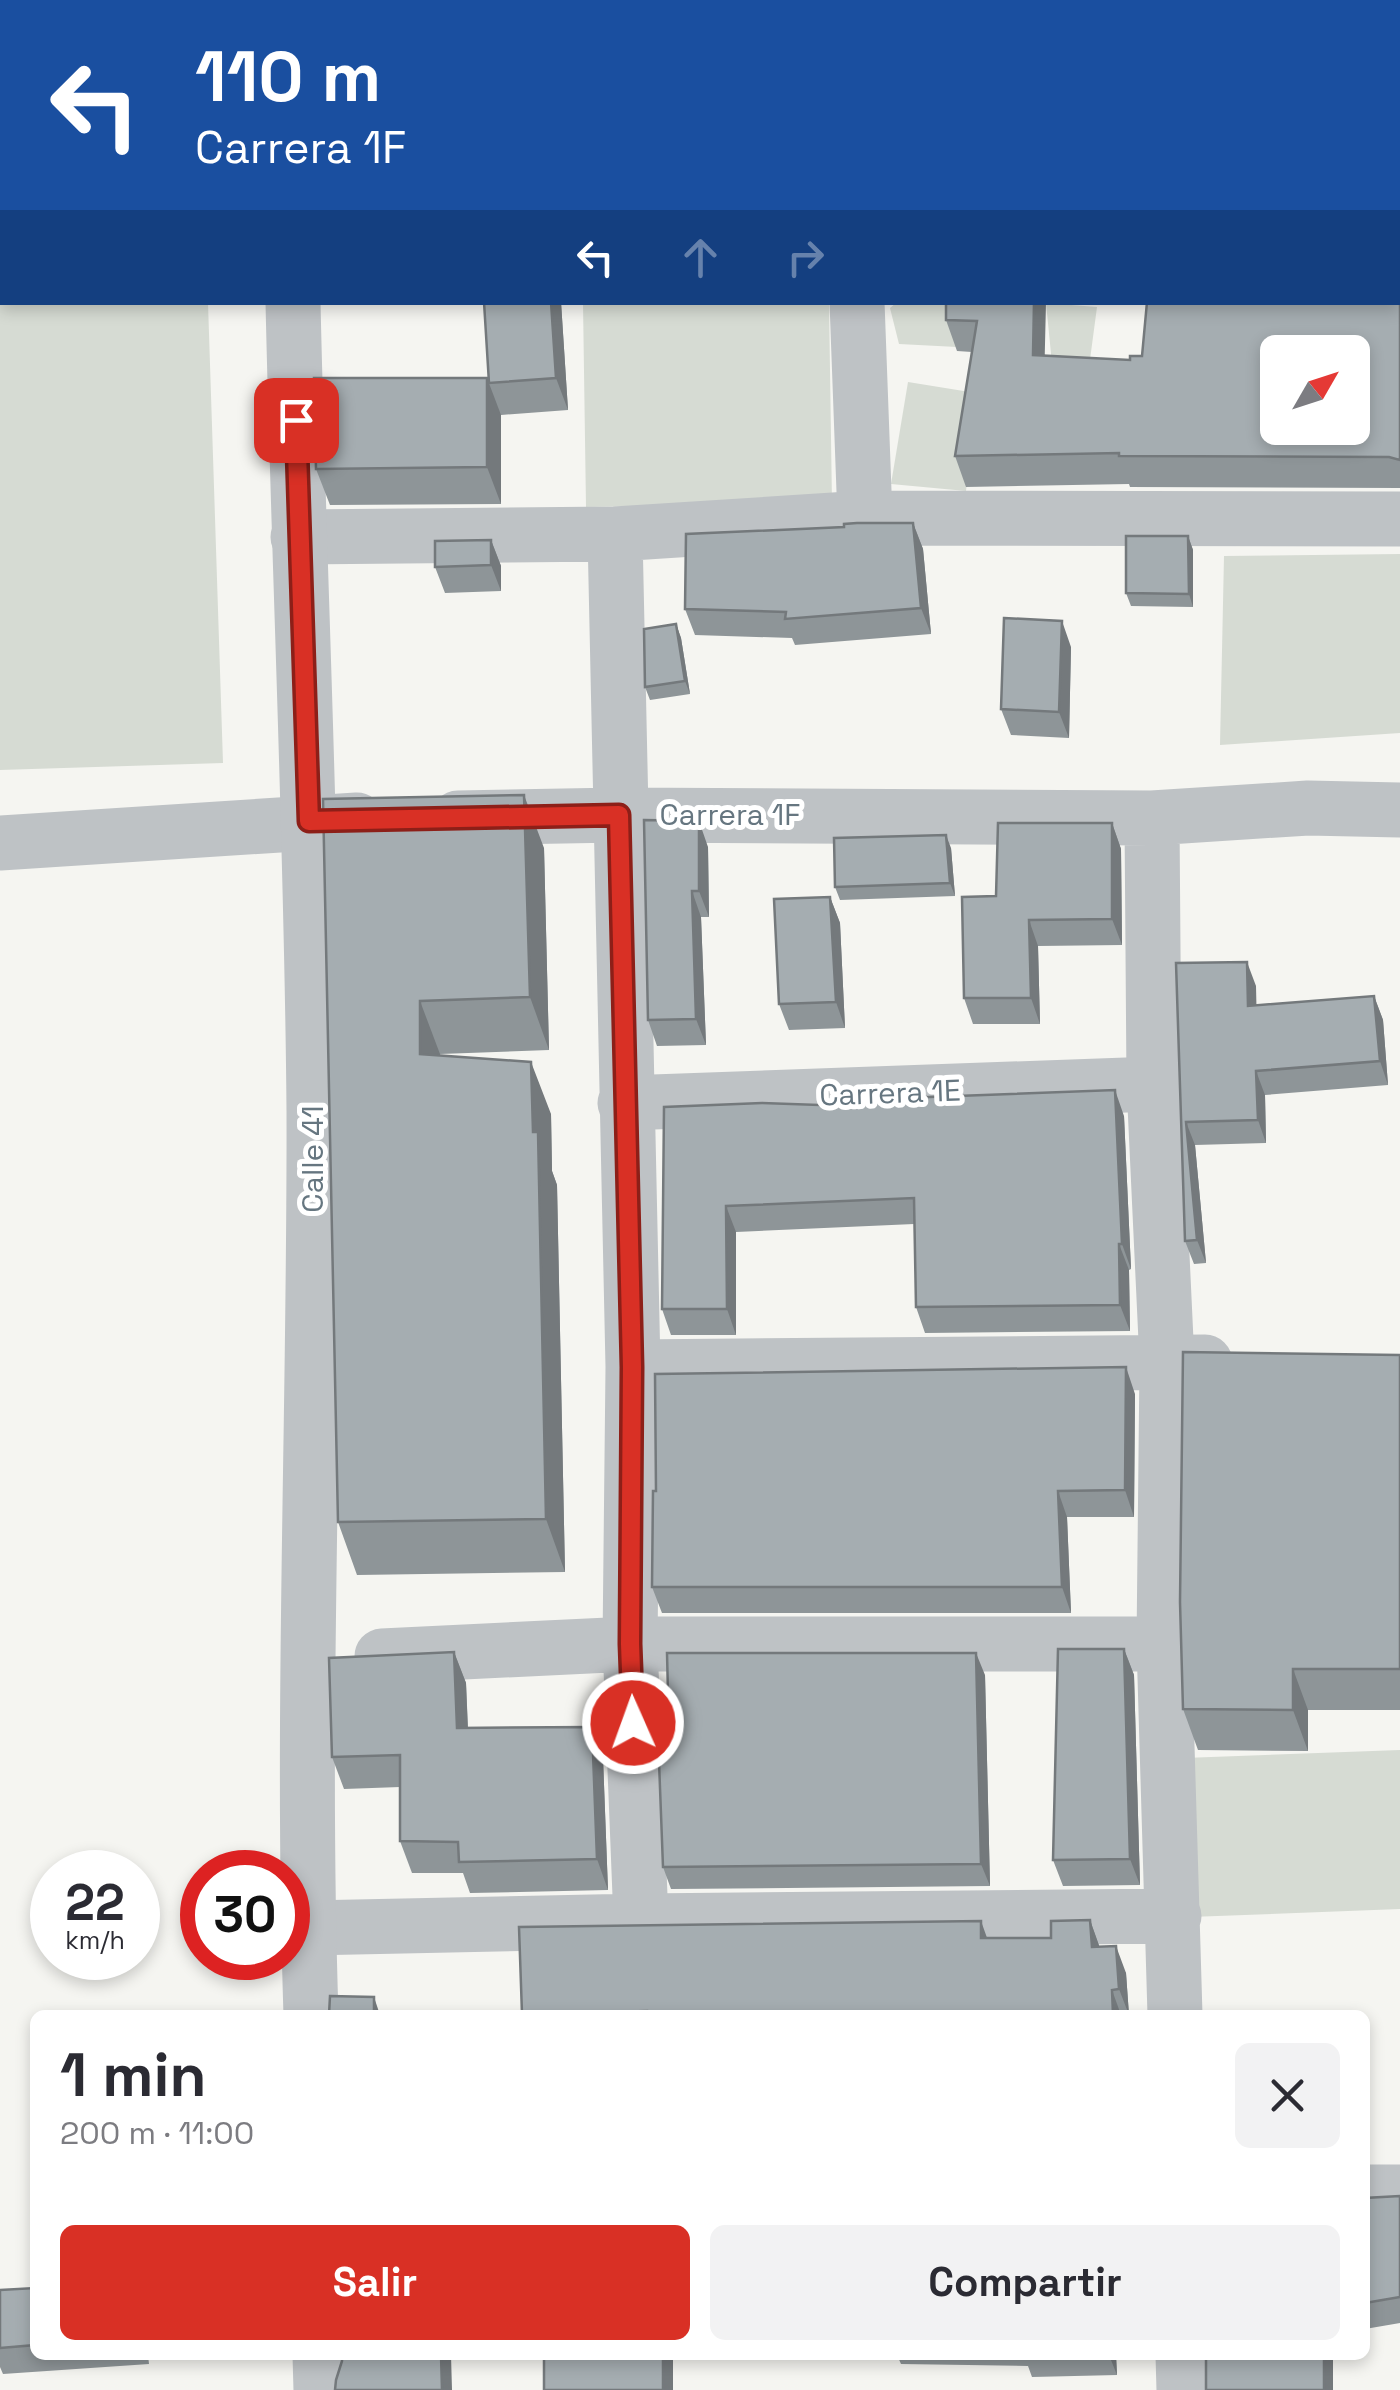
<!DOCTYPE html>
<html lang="es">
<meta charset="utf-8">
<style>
body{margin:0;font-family:"Space Grotesk",sans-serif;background:#f2f2f3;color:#2b2b33;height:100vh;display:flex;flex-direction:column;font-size:38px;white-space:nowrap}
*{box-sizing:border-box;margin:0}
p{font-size:32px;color:#7c7c81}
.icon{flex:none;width:55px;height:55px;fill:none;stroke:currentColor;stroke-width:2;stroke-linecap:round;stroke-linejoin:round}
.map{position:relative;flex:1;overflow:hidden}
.panel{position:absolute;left:30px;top:2010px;width:1340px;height:350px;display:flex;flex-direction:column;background:#fff;border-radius:15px;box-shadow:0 5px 15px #0003}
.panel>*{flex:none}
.guide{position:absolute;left:0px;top:0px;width:1400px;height:305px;box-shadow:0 5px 15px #0003;background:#1a4fa0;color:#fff;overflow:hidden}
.needle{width:65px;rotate:51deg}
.controls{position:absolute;left:1260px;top:335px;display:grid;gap:20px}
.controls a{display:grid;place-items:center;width:110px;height:110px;border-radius:15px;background:#fff;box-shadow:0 5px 15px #0003;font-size:50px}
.speed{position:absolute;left:30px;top:1850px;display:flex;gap:20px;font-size:50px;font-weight:700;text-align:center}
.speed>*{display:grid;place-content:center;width:130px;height:130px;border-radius:50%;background:#fff;box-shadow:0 5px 15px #0003;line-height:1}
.speed small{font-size:25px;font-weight:400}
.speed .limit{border:15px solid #d22;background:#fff;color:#111}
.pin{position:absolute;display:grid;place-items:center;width:85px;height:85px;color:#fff;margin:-42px;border-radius:20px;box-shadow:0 5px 15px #0006}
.me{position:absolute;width:110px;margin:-55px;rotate:358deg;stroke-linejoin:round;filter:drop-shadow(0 0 8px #0008)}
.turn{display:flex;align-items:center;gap:35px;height:210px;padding:0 30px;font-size:45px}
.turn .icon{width:130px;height:130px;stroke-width:2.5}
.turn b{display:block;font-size:70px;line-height:85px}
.lanes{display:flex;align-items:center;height:95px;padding:0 30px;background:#0003;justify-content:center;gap:50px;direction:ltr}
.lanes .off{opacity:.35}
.round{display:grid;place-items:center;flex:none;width:105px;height:105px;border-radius:15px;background:#f2f2f3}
.summary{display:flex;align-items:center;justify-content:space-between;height:170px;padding:0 30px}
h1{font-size:60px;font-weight:600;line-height:75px}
.primary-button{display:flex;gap:20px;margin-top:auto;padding:20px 30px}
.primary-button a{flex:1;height:115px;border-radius:15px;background:#d93025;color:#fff;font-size:40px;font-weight:600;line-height:115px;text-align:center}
.primary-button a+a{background:#f2f2f3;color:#2b2b33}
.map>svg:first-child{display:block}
.green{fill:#d6dbd3}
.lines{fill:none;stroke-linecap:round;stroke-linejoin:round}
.minor{stroke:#bec2c5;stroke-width:55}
.tertiary{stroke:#bec2c5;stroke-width:55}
.wall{fill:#8e9598}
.shaded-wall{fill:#74797c}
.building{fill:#a5adb1;stroke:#74797c;stroke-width:2.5;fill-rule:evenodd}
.route-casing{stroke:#8d1f18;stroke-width:25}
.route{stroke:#d93025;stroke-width:18}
.labels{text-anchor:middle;stroke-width:10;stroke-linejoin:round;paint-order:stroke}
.street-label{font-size:30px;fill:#667680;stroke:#fff}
</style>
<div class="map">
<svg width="1400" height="2390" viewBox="0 0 1400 2390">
<rect width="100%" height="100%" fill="#f5f5f1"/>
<path class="green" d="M 0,67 L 2,67 L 2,302 L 208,303 L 223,763 L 0,770 Z
M 583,303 L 829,303 L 832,504 L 586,507 Z
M 896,303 L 953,303 L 957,347 L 899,344 L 890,308 Z
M 1046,303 L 1097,307 L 1087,382 L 1054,384 Z
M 908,382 L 976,393 L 966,491 L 891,484 Z
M 1400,554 L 1400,733 L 1220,745 L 1224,556 Z
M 1400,1750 L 1400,1909 L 1190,1917 L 1184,1758 Z"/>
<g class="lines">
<path class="minor" d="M 1398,10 L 1400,10
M 0,25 L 2,25
M 857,302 L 865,518
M 615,534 L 633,1367 L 630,1644 L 641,1921
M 298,537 L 615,534 L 865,518 L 1400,519
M 458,818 L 619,815 L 1152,818 L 1308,808 L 1400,810
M 1152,818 L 1154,1084 L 1167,1362 L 1164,1644 L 1175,2015
M 0,843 L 357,820
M 625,1103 L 1154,1084
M 633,1367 L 1205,1362
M 382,1656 L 630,1644 L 1164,1644
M 308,1928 L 641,1921 L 1174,1916
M 1365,2192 L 1400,2192
M 1183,2355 L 1184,2390"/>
<path class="tertiary" d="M 284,0 L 284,2
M 293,302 C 299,572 312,842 314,1111 C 315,1412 301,1714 311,2015
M 320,2355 L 321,2390"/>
</g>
<path class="wall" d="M 1400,275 L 1400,488 L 1130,487 L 1129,484 L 966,487 L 955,456 L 972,352 L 957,351 L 946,320 L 946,302 L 1045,355 L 1130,360 L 1398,302 Z
M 561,302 L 568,410 L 501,415 L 501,504 L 330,505 L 316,469 L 489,383 Z
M 913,523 L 923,549 L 931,634 L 795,645 L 792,638 L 695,635 L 685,609 Z
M 1188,536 L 1193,550 L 1193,607 L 1131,606 L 1126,593 Z
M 491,540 L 501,566 L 501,591 L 445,593 L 435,567 Z
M 676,624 L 681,638 L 690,694 L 650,700 L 645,687 Z
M 1071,647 L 1069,738 L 1011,735 L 1001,709 Z
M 323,799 L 544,848 L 549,1050 L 440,1054 L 440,1056 L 551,1114 L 552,1171 L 557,1185 L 565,1572 L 357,1575 L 338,1522 Z
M 644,820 L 708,847 L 709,917 L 701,917 L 706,1045 L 657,1046 L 648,1020 Z
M 1112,823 L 1121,849 L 1122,945 L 1038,946 L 1040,1024 L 973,1024 L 964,998 L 996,896 Z
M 951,848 L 955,896 L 840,900 L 835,887 Z
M 830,897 L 840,923 L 845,1028 L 789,1030 L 779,1004 Z
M 1176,963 L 1256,986 L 1256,1006 L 1374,996 L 1383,1020 L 1388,1085 L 1265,1095 L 1266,1143 L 1195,1145 L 1206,1263 L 1194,1264 L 1185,1241 Z
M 664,1107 L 1124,1116 L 1131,1269 L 1129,1270 L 1130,1331 L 925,1333 L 916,1307 L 914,1224 L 736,1232 L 736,1335 L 671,1335 L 662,1309 Z
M 1400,1355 L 1400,1710 L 1308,1710 L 1308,1751 L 1198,1750 L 1183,1709 Z
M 1135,1394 L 1134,1517 L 1067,1517 L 1071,1613 L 662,1613 L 652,1587 Z
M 1124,1649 L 1134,1675 L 1140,1885 L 1063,1886 L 1053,1860 Z
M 454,1652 L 466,1683 L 468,1728 L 603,1758 L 608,1890 L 470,1893 L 463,1873 L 412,1873 L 400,1841 L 400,1787 L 344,1789 L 332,1757 Z
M 985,1675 L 990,1886 L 671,1889 L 663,1867 L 669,1734 Z
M 1090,1920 L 1099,1946 L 1126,1973 L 1129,2015 L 522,2015 L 519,1927 L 987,1938 L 1051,1938 Z
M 1400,2196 L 1400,2323 L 1365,2329 L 1365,2198 Z
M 35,2288 L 35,2355 L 148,2355 L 149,2364 L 3,2374 L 0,2367 L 0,2290 Z
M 897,2355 L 1116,2355 L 1117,2375 L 1032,2377 L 1028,2366 L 901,2364 Z"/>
<path class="shaded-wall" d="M 551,302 L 561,302 L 568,410 L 556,378 Z
M 1034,302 L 1046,302 L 1044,386 L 1033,355 Z
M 487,378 L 501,415 L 501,504 L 487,467 Z
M 913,523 L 923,549 L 931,634 L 921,608 Z
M 1188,536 L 1193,550 L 1193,607 L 1189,594 Z
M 491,540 L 501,566 L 501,591 L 491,565 Z
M 1062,621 L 1071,647 L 1069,738 L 1059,712 Z
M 676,624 L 681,638 L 690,694 L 685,681 Z
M 524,795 L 544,848 L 549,1050 L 530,997 Z
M 699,821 L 708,847 L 709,917 L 699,891 Z
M 1112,823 L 1121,849 L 1122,945 L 1112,919 Z
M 946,835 L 951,848 L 955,896 L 950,883 Z
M 692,891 L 701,917 L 706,1045 L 696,1019 Z
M 830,897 L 840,923 L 845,1028 L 836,1002 Z
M 1029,920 L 1038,946 L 1040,1024 L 1031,998 Z
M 1247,962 L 1256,986 L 1257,1030 L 1248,1006 Z
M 1374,996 L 1383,1020 L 1388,1085 L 1380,1061 Z
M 420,1001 L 440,1054 L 439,1107 L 420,1054 Z
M 531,1062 L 551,1114 L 552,1171 L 557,1185 L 565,1572 L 546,1519 Z
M 1256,1071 L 1265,1095 L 1266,1143 L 1258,1120 Z
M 1115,1090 L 1124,1116 L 1131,1269 L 1122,1244 Z
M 1186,1122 L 1195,1145 L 1206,1263 L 1197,1240 Z
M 726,1206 L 736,1232 L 736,1335 L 727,1309 Z
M 1119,1244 L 1129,1270 L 1130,1331 L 1120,1305 Z
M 1126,1367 L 1135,1394 L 1134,1517 L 1125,1490 Z
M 1058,1491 L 1067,1517 L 1071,1613 L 1062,1587 Z
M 1124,1649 L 1134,1675 L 1140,1885 L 1130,1859 Z
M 454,1652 L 466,1683 L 469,1760 L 457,1728 Z
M 976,1653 L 985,1675 L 990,1886 L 981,1864 Z
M 1293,1669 L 1308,1710 L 1308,1751 L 1293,1710 Z
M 592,1727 L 603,1758 L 608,1890 L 597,1859 Z
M 1090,1920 L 1100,1948 L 1092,1947 Z
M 981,1921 L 991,1949 L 981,1938 Z
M 1116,1946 L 1126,1973 L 1129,2015 L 1119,1989 Z
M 1112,1990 L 1121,2015 L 1113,2015 Z
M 374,1997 L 380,2015 L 374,2015 Z
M 441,2355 L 451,2355 L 452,2390 L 442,2390 Z
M 663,2355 L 673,2355 L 673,2390 L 663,2390 Z
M 1109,2355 L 1116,2355 L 1117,2375 Z
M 1324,2355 L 1333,2355 L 1333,2390 L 1324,2390 Z"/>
<path class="building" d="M 295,0 L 359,0 L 359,1 L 507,0 L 511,2 L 515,0 L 756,0 L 756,2 L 295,2 Z
M 926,0 L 1072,0 L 1071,2 L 926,2 Z
M 1400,275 L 1400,460 L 1389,457 L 1119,456 L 1119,453 L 955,456 L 977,321 L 946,320 L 946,302 L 1034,302 L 1033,355 L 1130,360 L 1130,356 L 1142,356 L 1147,302 L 1398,302 L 1398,276 ZM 1278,352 L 1352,352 L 1352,428 L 1278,428 Z
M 484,302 L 551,302 L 556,378 L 489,383 Z
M 314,378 L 487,378 L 487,467 L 316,469 Z
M 857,523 L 913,523 L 921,608 L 785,619 L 786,612 L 685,609 L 686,534 L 844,527 L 844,524 Z
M 1126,536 L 1188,536 L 1189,594 L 1126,593 Z
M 491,540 L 491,565 L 435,567 L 435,541 Z
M 1004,618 L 1062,621 L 1059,712 L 1001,709 Z
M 676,624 L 685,681 L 645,687 L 644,629 Z
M 524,795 L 530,997 L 420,1001 L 420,1054 L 531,1062 L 533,1132 L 538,1132 L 546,1519 L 338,1522 L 323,799 Z
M 644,820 L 699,821 L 699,891 L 692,891 L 696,1019 L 648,1020 Z
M 998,823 L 1112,823 L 1112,919 L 1029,920 L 1031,998 L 964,998 L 962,897 L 996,896 Z
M 946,835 L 950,883 L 835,887 L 834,838 Z
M 830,897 L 836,1002 L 779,1004 L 774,899 Z
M 1247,962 L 1248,1006 L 1374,996 L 1380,1061 L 1256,1071 L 1258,1120 L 1186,1122 L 1197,1240 L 1185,1241 L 1176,963 Z
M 1115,1090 L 1122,1244 L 1119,1244 L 1120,1305 L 916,1307 L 914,1198 L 726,1206 L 727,1309 L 662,1309 L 664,1107 L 762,1103 L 848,1106 L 848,1100 Z
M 1183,1352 L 1400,1355 L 1400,1669 L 1293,1669 L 1293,1710 L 1183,1709 L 1180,1602 Z
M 1126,1367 L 1125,1490 L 1058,1491 L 1062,1587 L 652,1587 L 653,1491 L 656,1491 L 655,1374 Z
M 1058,1649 L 1124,1649 L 1130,1859 L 1053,1860 Z
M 454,1652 L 457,1728 L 592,1727 L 597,1859 L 459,1862 L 458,1842 L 400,1841 L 400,1755 L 332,1757 L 329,1658 Z
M 667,1653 L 976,1653 L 981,1864 L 663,1867 L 658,1735 L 669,1734 Z
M 1090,1920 L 1092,1947 L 1116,1946 L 1119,1989 L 1112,1990 L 1113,2015 L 658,2015 L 647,2014 L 647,2011 L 522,2014 L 519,1927 L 981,1921 L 981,1938 L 1051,1938 L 1051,1921 Z
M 330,1996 L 374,1997 L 374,2015 L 329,2015 Z
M 466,2014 L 466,2015 L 411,2015 Z
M 1400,2196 L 1400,2297 L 1365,2303 L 1365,2198 Z
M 35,2288 L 35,2345 L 0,2348 L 0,2290 Z
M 342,2355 L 441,2355 L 442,2390 L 335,2390 L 336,2380 L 342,2361 Z
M 544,2355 L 663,2355 L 663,2390 L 544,2390 Z
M 1206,2355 L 1324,2355 L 1324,2390 L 1206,2390 Z"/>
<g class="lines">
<g class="route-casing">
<path id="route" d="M 296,420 L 309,821 L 619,815 L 632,1367 L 630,1644 L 633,1723"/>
</g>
<use href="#route" class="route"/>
</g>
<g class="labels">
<g class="street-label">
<text x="730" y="825">Carrera 1F</text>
<text transform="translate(890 1093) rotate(-2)" y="10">Carrera 1E</text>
<text transform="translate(313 1159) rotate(-90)" y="10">Calle 41</text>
</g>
</g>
</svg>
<div class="controls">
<a><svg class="needle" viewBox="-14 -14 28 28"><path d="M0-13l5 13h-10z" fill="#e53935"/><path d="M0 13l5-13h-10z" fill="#7c7c81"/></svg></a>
</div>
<div class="speed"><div>22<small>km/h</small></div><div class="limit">30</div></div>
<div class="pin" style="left:296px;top:420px;background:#d93025"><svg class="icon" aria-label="arrive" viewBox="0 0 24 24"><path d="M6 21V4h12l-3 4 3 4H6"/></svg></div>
<svg class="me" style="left:633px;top:1723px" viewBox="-20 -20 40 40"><circle r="17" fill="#d93025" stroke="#fff" stroke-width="3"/><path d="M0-11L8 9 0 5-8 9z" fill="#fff"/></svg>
<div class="guide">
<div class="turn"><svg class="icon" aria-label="left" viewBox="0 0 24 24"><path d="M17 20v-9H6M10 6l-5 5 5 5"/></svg><div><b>110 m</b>Carrera 1F</div></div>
<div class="lanes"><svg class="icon" aria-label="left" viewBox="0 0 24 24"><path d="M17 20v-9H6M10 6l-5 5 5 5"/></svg><svg class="icon off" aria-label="ahead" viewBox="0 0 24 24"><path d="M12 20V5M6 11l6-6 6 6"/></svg><svg class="icon off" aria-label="right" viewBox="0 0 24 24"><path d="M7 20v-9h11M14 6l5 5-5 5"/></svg></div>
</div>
<section class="panel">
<div class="summary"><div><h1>1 min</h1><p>200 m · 11:00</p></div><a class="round"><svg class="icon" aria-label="close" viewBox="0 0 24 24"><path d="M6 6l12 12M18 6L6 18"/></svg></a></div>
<div class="primary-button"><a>Salir</a><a>Compartir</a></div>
</section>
</div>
